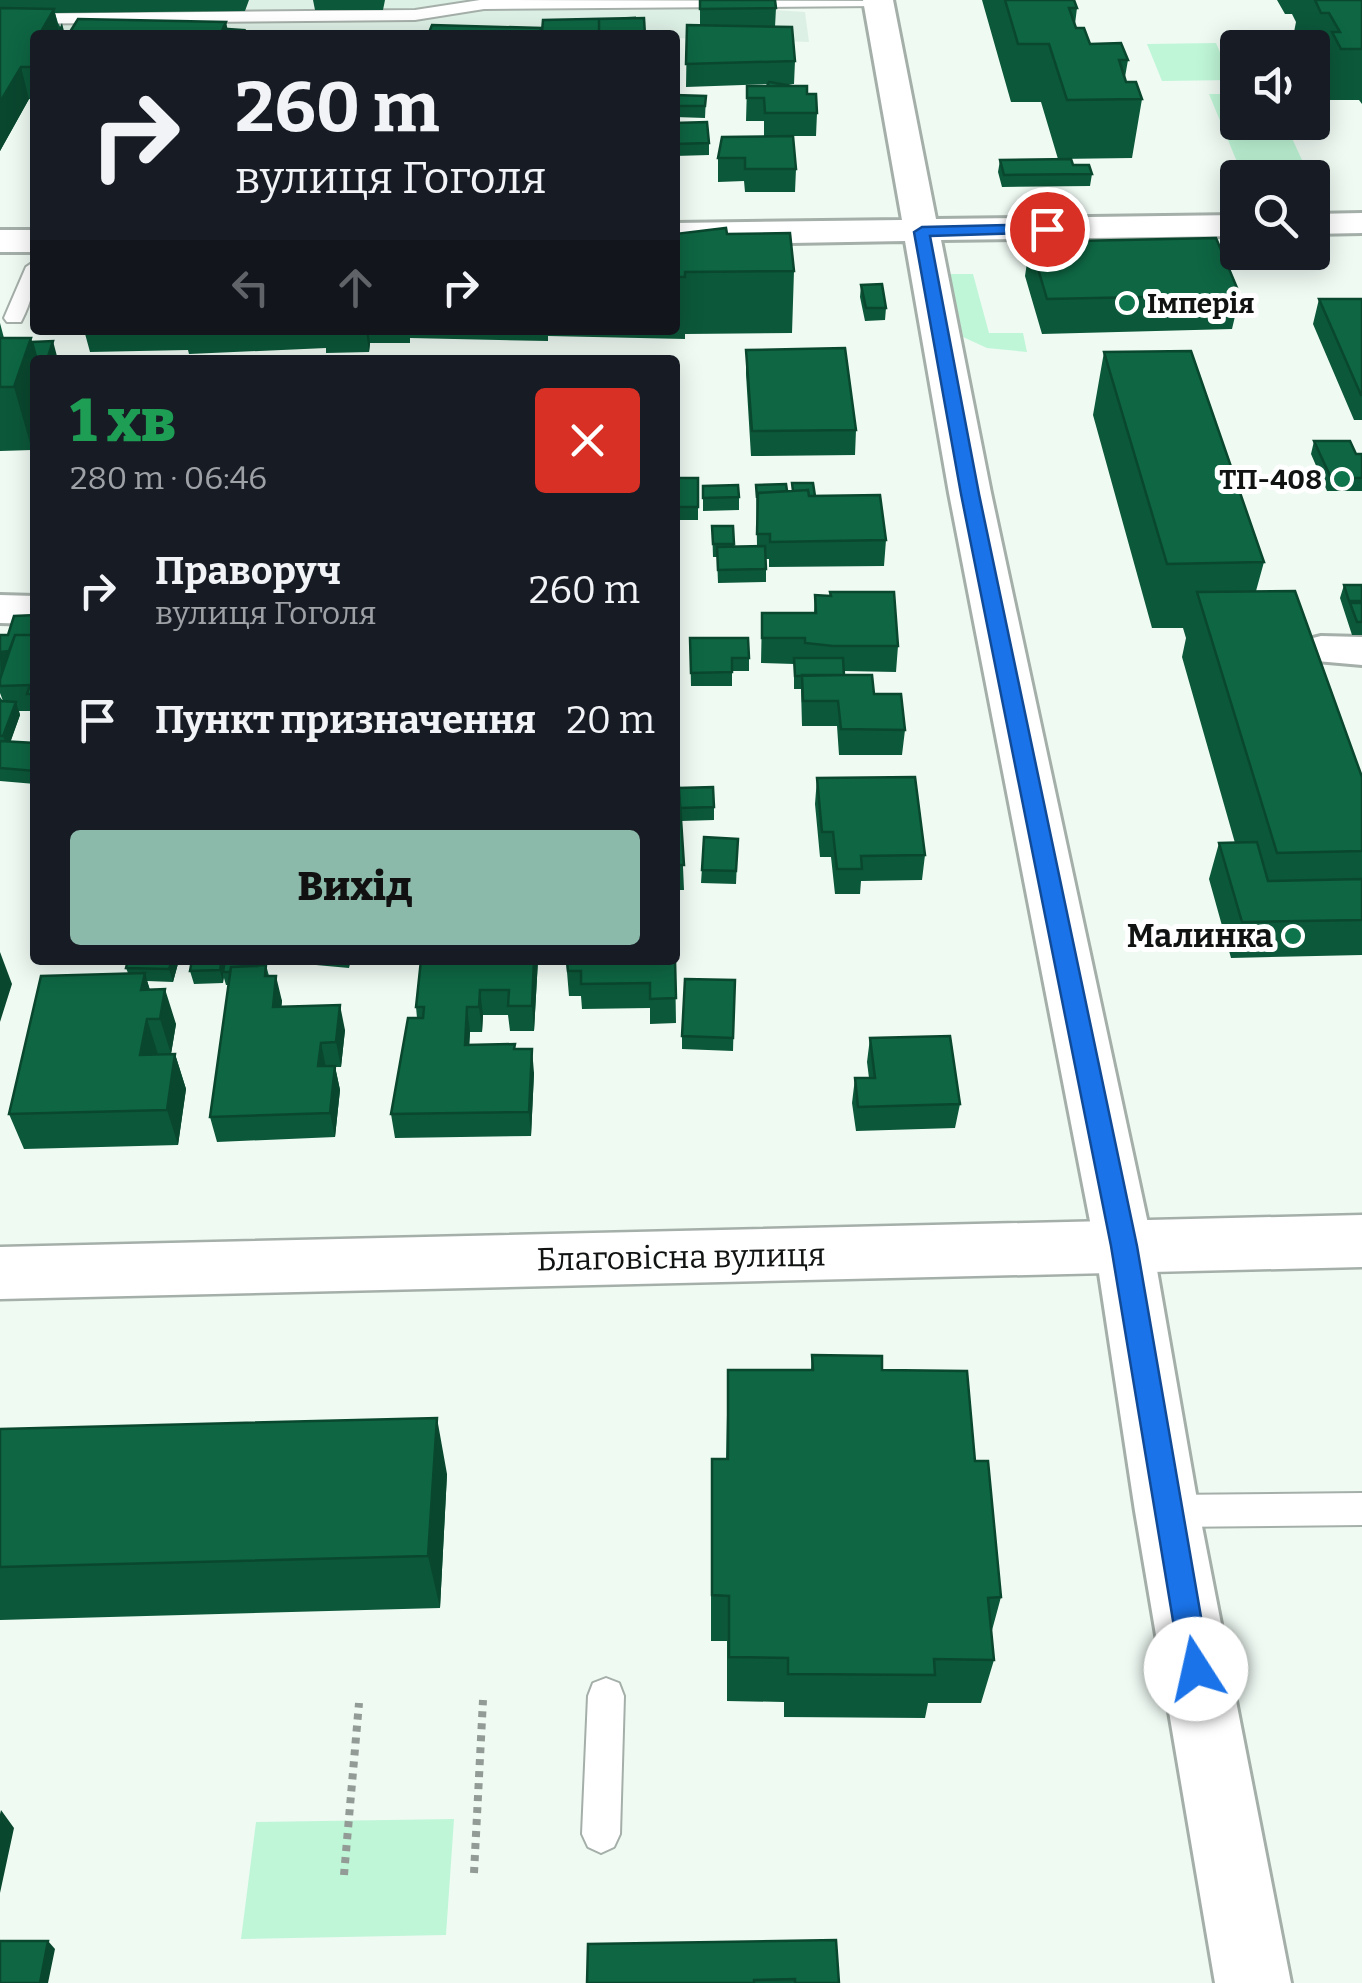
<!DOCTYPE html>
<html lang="uk">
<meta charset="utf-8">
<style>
body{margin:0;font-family:Bitter,serif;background:#242831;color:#f1f3f6;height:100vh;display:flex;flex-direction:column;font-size:38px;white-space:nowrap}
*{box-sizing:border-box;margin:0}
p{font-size:32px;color:#9ea1a6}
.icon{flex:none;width:55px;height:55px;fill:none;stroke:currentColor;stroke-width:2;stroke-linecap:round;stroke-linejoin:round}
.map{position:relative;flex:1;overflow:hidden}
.panel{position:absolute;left:30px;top:355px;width:650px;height:610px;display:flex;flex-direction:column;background:#171b24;border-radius:10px;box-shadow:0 5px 25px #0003}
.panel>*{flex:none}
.top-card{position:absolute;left:30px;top:30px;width:650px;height:305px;border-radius:10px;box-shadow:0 5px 25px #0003;background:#171b24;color:#f1f3f6;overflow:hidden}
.fabs{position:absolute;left:1220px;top:30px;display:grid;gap:20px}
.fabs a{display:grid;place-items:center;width:110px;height:110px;border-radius:10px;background:#171b24;box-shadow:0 5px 25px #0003;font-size:50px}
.pin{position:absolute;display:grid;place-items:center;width:85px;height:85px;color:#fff;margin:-42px;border:5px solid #fff;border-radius:50%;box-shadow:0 2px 10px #0007}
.me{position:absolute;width:110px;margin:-55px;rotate:350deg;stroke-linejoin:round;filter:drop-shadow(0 0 8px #0008)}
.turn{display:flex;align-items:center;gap:35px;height:210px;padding:0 40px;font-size:45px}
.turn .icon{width:130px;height:130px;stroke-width:2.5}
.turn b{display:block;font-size:70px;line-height:85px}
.lanes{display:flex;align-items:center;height:95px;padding:0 40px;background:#0003;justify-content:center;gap:50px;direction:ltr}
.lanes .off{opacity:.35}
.round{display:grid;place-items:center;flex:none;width:105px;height:105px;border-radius:10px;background:#242831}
.head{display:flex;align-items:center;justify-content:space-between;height:170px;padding:0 40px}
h1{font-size:60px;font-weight:800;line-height:75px;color:#1e9e55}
.primary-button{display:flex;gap:20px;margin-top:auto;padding:20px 40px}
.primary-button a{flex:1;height:115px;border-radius:10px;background:#8bbaaa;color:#111;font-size:40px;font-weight:800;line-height:115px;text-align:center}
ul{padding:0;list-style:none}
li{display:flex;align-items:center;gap:30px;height:130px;padding:0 40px}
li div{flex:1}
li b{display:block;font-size:38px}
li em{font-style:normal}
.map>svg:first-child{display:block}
.built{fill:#ddf0e5}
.green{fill:#bff6d7}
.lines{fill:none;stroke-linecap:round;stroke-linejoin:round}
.service-casing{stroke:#a5afa9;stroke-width:4}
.minor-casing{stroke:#a5afa9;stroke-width:6}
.secondary-casing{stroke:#a5afa9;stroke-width:5}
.path{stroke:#939b96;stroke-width:8;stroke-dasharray:6 6;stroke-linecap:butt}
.service{fill:#fff;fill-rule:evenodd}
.minor{fill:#fff;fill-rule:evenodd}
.secondary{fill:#fff;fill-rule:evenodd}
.wall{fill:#0c583a}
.shaded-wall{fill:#0a472f}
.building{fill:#0e6643;stroke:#0a472f;stroke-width:2.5}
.route{fill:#1a73e8;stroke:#114b97;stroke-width:2.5}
.poi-dot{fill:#0e744c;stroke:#fff;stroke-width:4}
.labels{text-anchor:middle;stroke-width:10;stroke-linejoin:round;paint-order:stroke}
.far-poi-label{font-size:28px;font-weight:bold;fill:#101311;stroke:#fff;text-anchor:start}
.poi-label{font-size:32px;font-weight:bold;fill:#101311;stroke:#fff;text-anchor:end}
.street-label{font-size:32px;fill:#101311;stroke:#fff}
</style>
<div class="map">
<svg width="1362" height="1983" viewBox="0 0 1362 1983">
<rect width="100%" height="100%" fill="#effaf3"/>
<path class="built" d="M 0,0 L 771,0 L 774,10 L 805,12 L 809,42 L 675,38 L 675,35 L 16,33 Z"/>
<path class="green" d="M 1216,43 L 1232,80 L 1162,81 L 1147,44 Z
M 1209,94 L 1237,94 L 1238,122 L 1285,123 L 1308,173 L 1242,174 Z
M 950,274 L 973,274 L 989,333 L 1023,333 L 1027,352 L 987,348 L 963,337 Z
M 454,1819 L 446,1935 L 241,1939 L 256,1822 Z"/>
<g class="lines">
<g class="service-casing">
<path id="service" d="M 480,0 L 886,1 L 878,6 L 484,9 L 415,20 L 0,24 L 0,14 L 415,10 Z
M 35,261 C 35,285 32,301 21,322 L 7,322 L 4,318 L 26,267 Z
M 1362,1493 L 1362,1525 L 1167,1527 L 1155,1522 L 1150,1511 L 1155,1500 L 1167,1495 Z
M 606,1678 L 619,1683 L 624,1696 L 620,1834 L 614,1847 L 601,1853 L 588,1847 L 582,1834 L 588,1696 L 593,1683 Z"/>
</g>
<g class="minor-casing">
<path id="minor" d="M 863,0 L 893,0 L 936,219 L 1238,215 L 1238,236 L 941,240 L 991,493 L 1153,1247 L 1199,1511 L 1291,1983 L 1215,1983 L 1135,1511 L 1095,1247 L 949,493 L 905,241 L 675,245 L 675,223 L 902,220 Z
M 1362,213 L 1362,233 L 1312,234 L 1312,214 Z
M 0,230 L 35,230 L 35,252 L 0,252 Z
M 0,595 L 35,596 L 35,624 L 0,623 Z
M 1321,636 L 1362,637 L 1362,665 L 1305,660 L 1299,650 L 1305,640 Z"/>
</g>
<g class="secondary-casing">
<path id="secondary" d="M 1362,1215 L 1362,1267 L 0,1299 L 0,1247 Z"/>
</g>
<path class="path" d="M 474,1873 L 483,1700
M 344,1875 L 359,1703"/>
<use href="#service" class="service"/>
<use href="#minor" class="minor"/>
<use href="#secondary" class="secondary"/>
</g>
<path class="wall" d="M 0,0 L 249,0 L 245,11 L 55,13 L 58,23 L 65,35 L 35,35 L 35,100 L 29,99 L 0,151 Z
M 313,0 L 385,0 L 383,10 L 315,10 Z
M 700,0 L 776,8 L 775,27 L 795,61 L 794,84 L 780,84 L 807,94 L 817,113 L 816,136 L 793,136 L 796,169 L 795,192 L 745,192 L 744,181 L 718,182 L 718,158 L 764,136 L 764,121 L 746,121 L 747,86 L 767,86 L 768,84 L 686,87 L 687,25 L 700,25 Z
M 982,0 L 1074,0 L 1077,8 L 1075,24 L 1076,28 L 1090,44 L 1128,60 L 1125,77 L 1126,82 L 1142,99 L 1132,158 L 1058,159 L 1041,102 L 1011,102 Z
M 1277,0 L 1362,0 L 1362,104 L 1359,100 L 1328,100 L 1320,83 L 1322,73 L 1317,63 L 1312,63 L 1312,48 L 1302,48 L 1294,32 L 1296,22 L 1292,14 L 1285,14 Z
M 543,20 L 645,35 L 542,35 Z
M 675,95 L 706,96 L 705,118 L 675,117 Z
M 675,123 L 709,143 L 709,155 L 675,156 Z
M 1000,160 L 1073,165 L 1092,174 L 1090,186 L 1002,187 L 998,172 Z
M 675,234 L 727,234 L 794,271 L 792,333 L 685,334 L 685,339 L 548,336 L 548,341 L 410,338 L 410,343 L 370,343 L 369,352 L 326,353 L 326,348 L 189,354 L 188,350 L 90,352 L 84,330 L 675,330 Z
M 1030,242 L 1240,295 L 1232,329 L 1042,334 L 1025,276 Z
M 861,285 L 886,308 L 885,320 L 865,321 L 860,297 Z
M 1319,299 L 1362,299 L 1362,420 L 1354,420 L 1313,324 Z
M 0,323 L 4,338 L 35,360 L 35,440 L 32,450 L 0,451 Z
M 746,350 L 856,430 L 855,455 L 751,456 L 746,374 Z
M 1104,352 L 1264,562 L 1256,591 L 1362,777 L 1362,955 L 1231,958 L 1209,879 L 1219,843 L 1235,843 L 1182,657 L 1186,638 L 1183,628 L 1152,628 L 1093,415 Z
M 1314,441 L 1356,454 L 1362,454 L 1362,491 L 1327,491 L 1311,454 Z
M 675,478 L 698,478 L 698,520 L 675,520 Z
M 792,483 L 886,540 L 884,566 L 769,567 L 769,559 L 766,559 L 766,582 L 718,583 L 717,557 L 713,557 L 712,526 L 733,526 L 734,547 L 757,546 L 756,485 L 787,491 L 792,491 Z
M 703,486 L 739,497 L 739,510 L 703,511 Z
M 1344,585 L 1362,585 L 1362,635 L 1352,635 L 1340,598 Z
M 830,592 L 898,646 L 896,672 L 844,671 L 844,675 L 874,694 L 905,730 L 902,755 L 839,755 L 837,726 L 802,726 L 801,689 L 794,689 L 794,664 L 761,663 L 762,613 L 814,613 L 815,595 L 830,596 Z
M 35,615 L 35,718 L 33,711 L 19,711 L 20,715 L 10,742 L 35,743 L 35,784 L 0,781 L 0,697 L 3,701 L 0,693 L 0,635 L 8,635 Z
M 690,638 L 749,658 L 749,671 L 732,671 L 732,686 L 691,686 Z
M 675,742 L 679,788 L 714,807 L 714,820 L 681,821 L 684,890 L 675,890 Z
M 817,778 L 925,855 L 922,880 L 861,881 L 860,894 L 835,894 L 831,857 L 820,857 L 815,804 Z
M 704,837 L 738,839 L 736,884 L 701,883 Z
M 179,960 L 173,982 L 147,981 L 150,990 L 176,1024 L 171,1054 L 175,1054 L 186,1089 L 178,1145 L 24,1149 L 9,1114 L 128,973 L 126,968 Z
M 293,960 L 351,960 L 349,968 L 294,963 Z
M 421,960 L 538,960 L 534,1031 L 510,1031 L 508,1015 L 483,1015 L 482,1032 L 470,1032 L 469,1045 L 515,1049 L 534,1073 L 531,1136 L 395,1138 L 391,1114 L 417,1018 L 416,1007 Z
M 566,960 L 675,960 L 676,1023 L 650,1024 L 650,1008 L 582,1009 L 581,996 L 569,996 Z
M 266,965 L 269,976 L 282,1001 L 281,1007 L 345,1030 L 341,1067 L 335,1067 L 340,1090 L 335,1137 L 217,1142 L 210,1117 L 228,985 L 226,985 L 224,978 L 223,983 L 194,984 L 190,971 Z
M 735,980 L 733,1051 L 682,1049 L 682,1036 Z
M 870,1038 L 960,1104 L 955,1128 L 856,1131 L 852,1103 L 855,1078 L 869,1078 L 867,1062 Z
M 812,1355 L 882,1370 L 975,1461 L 1001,1597 L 991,1634 L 994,1660 L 981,1703 L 928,1703 L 925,1718 L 784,1717 L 784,1702 L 727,1701 L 727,1641 L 711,1641 L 711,1508 L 712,1459 L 726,1459 L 728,1370 L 811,1370 Z
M 0,1429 L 447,1474 L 440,1608 L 0,1620 Z
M 588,1944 L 839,1983 L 587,1983 Z"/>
<path class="shaded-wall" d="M 54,9 L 60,35 L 39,35 Z
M 226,22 L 229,35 L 220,35 Z
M 62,23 L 65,35 L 60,35 L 59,29 Z
M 21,67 L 29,99 L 0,151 L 0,102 Z
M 366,330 L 368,330 L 370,343 L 369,352 Z
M 31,338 L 37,360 L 35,360 L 35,440 L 32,450 L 14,387 Z
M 53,341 L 58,360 L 47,360 Z
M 35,648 L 1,680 L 0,657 L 1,652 Z
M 16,702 L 20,715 L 8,749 L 3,736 Z
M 0,952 L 12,984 L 0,1022 Z
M 172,960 L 179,960 L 173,982 L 169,969 Z
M 222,960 L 227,960 L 223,972 L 223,983 L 220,970 Z
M 534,960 L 538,960 L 534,1031 L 532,1006 Z
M 145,973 L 155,1008 L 141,990 Z
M 276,976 L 282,1001 L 279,1032 L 273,1007 Z
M 165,989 L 176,1024 L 171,1054 L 160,1019 Z
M 480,990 L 483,1015 L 482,1032 L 479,1007 Z
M 340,1005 L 345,1030 L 341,1067 L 336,1042 Z
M 467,1007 L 470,1032 L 468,1070 L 465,1045 Z
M 147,1019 L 158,1054 L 140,1055 Z
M 321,1043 L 326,1067 L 318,1066 Z
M 532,1049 L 534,1073 L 531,1136 L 529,1112 Z
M 175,1054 L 186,1089 L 178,1145 L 167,1110 Z
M 335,1066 L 340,1090 L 335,1137 L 330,1113 Z
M 437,1418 L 447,1474 L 440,1608 L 428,1556 Z
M 1,1810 L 14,1828 L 0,1893 L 0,1814 Z
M 48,1941 L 55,1949 L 48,1983 L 40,1983 Z"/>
<path class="building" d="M 700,0 L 775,0 L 776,8 L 700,9 Z
M 1005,0 L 1074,0 L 1077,8 L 1069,8 L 1076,28 L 1084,28 L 1090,44 L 1121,43 L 1128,60 L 1119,60 L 1126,82 L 1136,82 L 1142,99 L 1067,100 L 1049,44 L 1018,44 Z
M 1315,0 L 1362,0 L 1362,49 L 1341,49 L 1332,32 L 1340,32 L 1329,13 L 1321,13 Z
M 0,8 L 54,9 L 39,35 L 35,35 L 35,42 L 32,47 L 35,47 L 35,67 L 21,67 L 0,102 Z
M 636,18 L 599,19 L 599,32 L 542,32 L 543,20 Z
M 644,18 L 645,35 L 599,35 L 599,19 Z
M 78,19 L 226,22 L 220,35 L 68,35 Z
M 432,25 L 541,28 L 539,35 L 428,35 Z
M 687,25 L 792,27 L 795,61 L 686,64 Z
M 228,29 L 244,30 L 241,35 L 229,35 Z
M 247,32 L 280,33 L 279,35 L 246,35 Z
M 769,82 L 793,86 L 767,86 Z
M 747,86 L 807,86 L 807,94 L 816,94 L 817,113 L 765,113 L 764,98 L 747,98 Z
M 675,95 L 706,96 L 705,106 L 675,106 Z
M 707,122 L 709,143 L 675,144 L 675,123 Z
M 793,136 L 796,169 L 745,169 L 745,158 L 718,158 L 722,137 Z
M 1071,159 L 1073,165 L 1089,165 L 1092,174 L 1004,175 L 1000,160 Z
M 726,228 L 727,234 L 790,233 L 794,271 L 685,272 L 685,277 L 675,277 L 675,234 Z
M 1216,238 L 1240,295 L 1047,299 L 1030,242 Z
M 882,284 L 886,308 L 866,308 L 861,285 Z
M 1319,299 L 1362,299 L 1362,395 L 1361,395 Z
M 0,338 L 31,338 L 14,387 L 0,387 Z
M 53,341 L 47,360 L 37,360 L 32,342 Z
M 845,348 L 856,430 L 752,431 L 746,350 Z
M 1191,351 L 1264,562 L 1167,564 L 1104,352 Z
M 1314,441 L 1350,441 L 1356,454 L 1362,454 L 1362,478 L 1331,478 Z
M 675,478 L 698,478 L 698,507 L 675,507 Z
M 792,483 L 813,483 L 815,496 L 809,496 L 808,490 L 793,491 Z
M 786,484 L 787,491 L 758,493 L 757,498 L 756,485 Z
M 738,485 L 739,497 L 703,498 L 703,486 Z
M 808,490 L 809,496 L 880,495 L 886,540 L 770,542 L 770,534 L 757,534 L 758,493 Z
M 712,526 L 733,526 L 734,544 L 713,544 Z
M 765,546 L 766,569 L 718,570 L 717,547 Z
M 1344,585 L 1362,585 L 1362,601 L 1349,601 Z
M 1295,591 L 1362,777 L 1362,851 L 1277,853 L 1197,592 Z
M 830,592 L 894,592 L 898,646 L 833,646 L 805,643 L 805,638 L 762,638 L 762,613 L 816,613 L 815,595 L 831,596 Z
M 1350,603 L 1362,603 L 1362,622 L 1357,622 Z
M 35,615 L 35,635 L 15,635 L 9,651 L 1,652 L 0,657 L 0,635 L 8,635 L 14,616 Z
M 15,635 L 35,635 L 35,694 L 27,694 L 30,685 L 0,686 L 0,679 Z
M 690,638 L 748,638 L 749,658 L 732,658 L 732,672 L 691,673 Z
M 794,658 L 843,658 L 844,675 L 795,676 Z
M 802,675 L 872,675 L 874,694 L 901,694 L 905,730 L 841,729 L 838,701 L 803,701 Z
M 0,701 L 16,702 L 3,736 L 0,736 Z
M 0,741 L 35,743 L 35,771 L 0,768 Z
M 675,742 L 677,742 L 677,758 L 675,758 Z
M 675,758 L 677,758 L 684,865 L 675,865 Z
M 915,777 L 925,855 L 861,856 L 862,869 L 837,869 L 833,832 L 822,832 L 817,778 Z
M 713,787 L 714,807 L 680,808 L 679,788 Z
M 704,837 L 738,839 L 736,871 L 702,870 Z
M 1257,842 L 1268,881 L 1362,879 L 1362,920 L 1242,922 L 1219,843 Z
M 128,960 L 172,960 L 169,969 L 126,968 Z
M 192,960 L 222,960 L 220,970 L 190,971 Z
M 225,960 L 259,960 L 258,966 L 231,967 L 230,972 L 223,972 Z
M 421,960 L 534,960 L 532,1006 L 508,1006 L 509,990 L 480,990 L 479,1007 L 467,1007 L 465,1045 L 515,1044 L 514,1049 L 532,1049 L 529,1112 L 391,1114 L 408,1018 L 423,1018 L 424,1007 L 416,1007 Z
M 567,960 L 675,960 L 676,998 L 650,999 L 650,983 L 581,984 L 581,971 L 568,971 Z
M 266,965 L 265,976 L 276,976 L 273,1007 L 340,1005 L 336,1042 L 321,1043 L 318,1066 L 335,1066 L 330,1113 L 210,1117 L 231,967 Z
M 145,973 L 141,990 L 165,989 L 160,1019 L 147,1019 L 140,1055 L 175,1054 L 167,1110 L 9,1114 L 41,976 Z
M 685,979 L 735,980 L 733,1038 L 682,1036 Z
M 950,1036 L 960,1104 L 858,1107 L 855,1078 L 875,1078 L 870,1038 Z
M 812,1355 L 882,1356 L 882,1370 L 967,1371 L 975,1461 L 988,1461 L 1001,1597 L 988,1598 L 994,1660 L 934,1659 L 935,1675 L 788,1674 L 788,1658 L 729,1657 L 729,1596 L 712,1595 L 712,1459 L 728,1459 L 728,1370 L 813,1370 Z
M 437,1418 L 428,1556 L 0,1567 L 0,1429 Z
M 836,1940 L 839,1983 L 795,1983 L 795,1979 L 754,1980 L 754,1983 L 587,1983 L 588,1944 Z
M 0,1941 L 48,1941 L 40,1983 L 0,1983 Z"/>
<path class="route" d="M 1047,224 L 1053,226 L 1053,232 L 930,236 L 979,494 L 1137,1246 L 1210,1669 L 1206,1679 L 1196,1683 L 1185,1679 L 1181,1669 L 1111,1246 L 961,494 L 914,232 L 922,227 Z"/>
<g class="poi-dot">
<circle cx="1127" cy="303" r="10"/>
<circle cx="1342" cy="479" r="10"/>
<circle cx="1293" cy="936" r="10"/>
</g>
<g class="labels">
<g class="far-poi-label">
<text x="1147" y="313">Імперія</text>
<text x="1322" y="489" text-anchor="end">ТП-408</text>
</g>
<g class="poi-label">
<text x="1273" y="947">Малинка</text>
</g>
<g class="street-label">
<text transform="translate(681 1257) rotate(-1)" y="11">Благовісна вулиця</text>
</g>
</g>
</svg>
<div class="fabs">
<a><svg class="icon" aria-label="sound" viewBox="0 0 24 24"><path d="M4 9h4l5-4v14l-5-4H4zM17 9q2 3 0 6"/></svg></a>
<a><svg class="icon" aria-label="search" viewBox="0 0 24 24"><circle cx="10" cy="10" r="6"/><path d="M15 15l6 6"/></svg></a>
</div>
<div class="pin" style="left:1047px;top:229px;background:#d93025"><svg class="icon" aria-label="arrive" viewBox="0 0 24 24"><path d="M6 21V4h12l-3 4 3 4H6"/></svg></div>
<svg class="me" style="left:1196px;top:1669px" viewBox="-20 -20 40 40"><circle r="19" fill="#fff"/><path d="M0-13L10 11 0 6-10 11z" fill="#1a73e8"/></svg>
<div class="top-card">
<div class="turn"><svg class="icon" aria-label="right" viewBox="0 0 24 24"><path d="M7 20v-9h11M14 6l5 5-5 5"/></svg><div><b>260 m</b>вулиця Гоголя</div></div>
<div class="lanes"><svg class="icon off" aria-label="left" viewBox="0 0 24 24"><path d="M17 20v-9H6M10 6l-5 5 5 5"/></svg><svg class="icon off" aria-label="ahead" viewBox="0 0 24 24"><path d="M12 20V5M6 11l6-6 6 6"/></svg><svg class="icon" aria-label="right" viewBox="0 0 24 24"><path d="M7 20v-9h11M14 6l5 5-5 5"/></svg></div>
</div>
<section class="panel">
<div class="head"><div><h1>1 хв</h1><p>280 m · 06:46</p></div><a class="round" style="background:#d93025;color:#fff"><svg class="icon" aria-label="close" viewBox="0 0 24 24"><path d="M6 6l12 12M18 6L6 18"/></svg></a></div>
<ul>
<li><svg class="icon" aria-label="right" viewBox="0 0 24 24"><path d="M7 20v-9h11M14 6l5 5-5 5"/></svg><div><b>Праворуч</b><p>вулиця Гоголя</p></div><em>260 m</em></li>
<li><svg class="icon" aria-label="arrive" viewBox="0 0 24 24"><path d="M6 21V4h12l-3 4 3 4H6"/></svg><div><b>Пункт призначення</b></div><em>20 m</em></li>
</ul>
<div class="primary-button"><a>Вихід</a></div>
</section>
</div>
